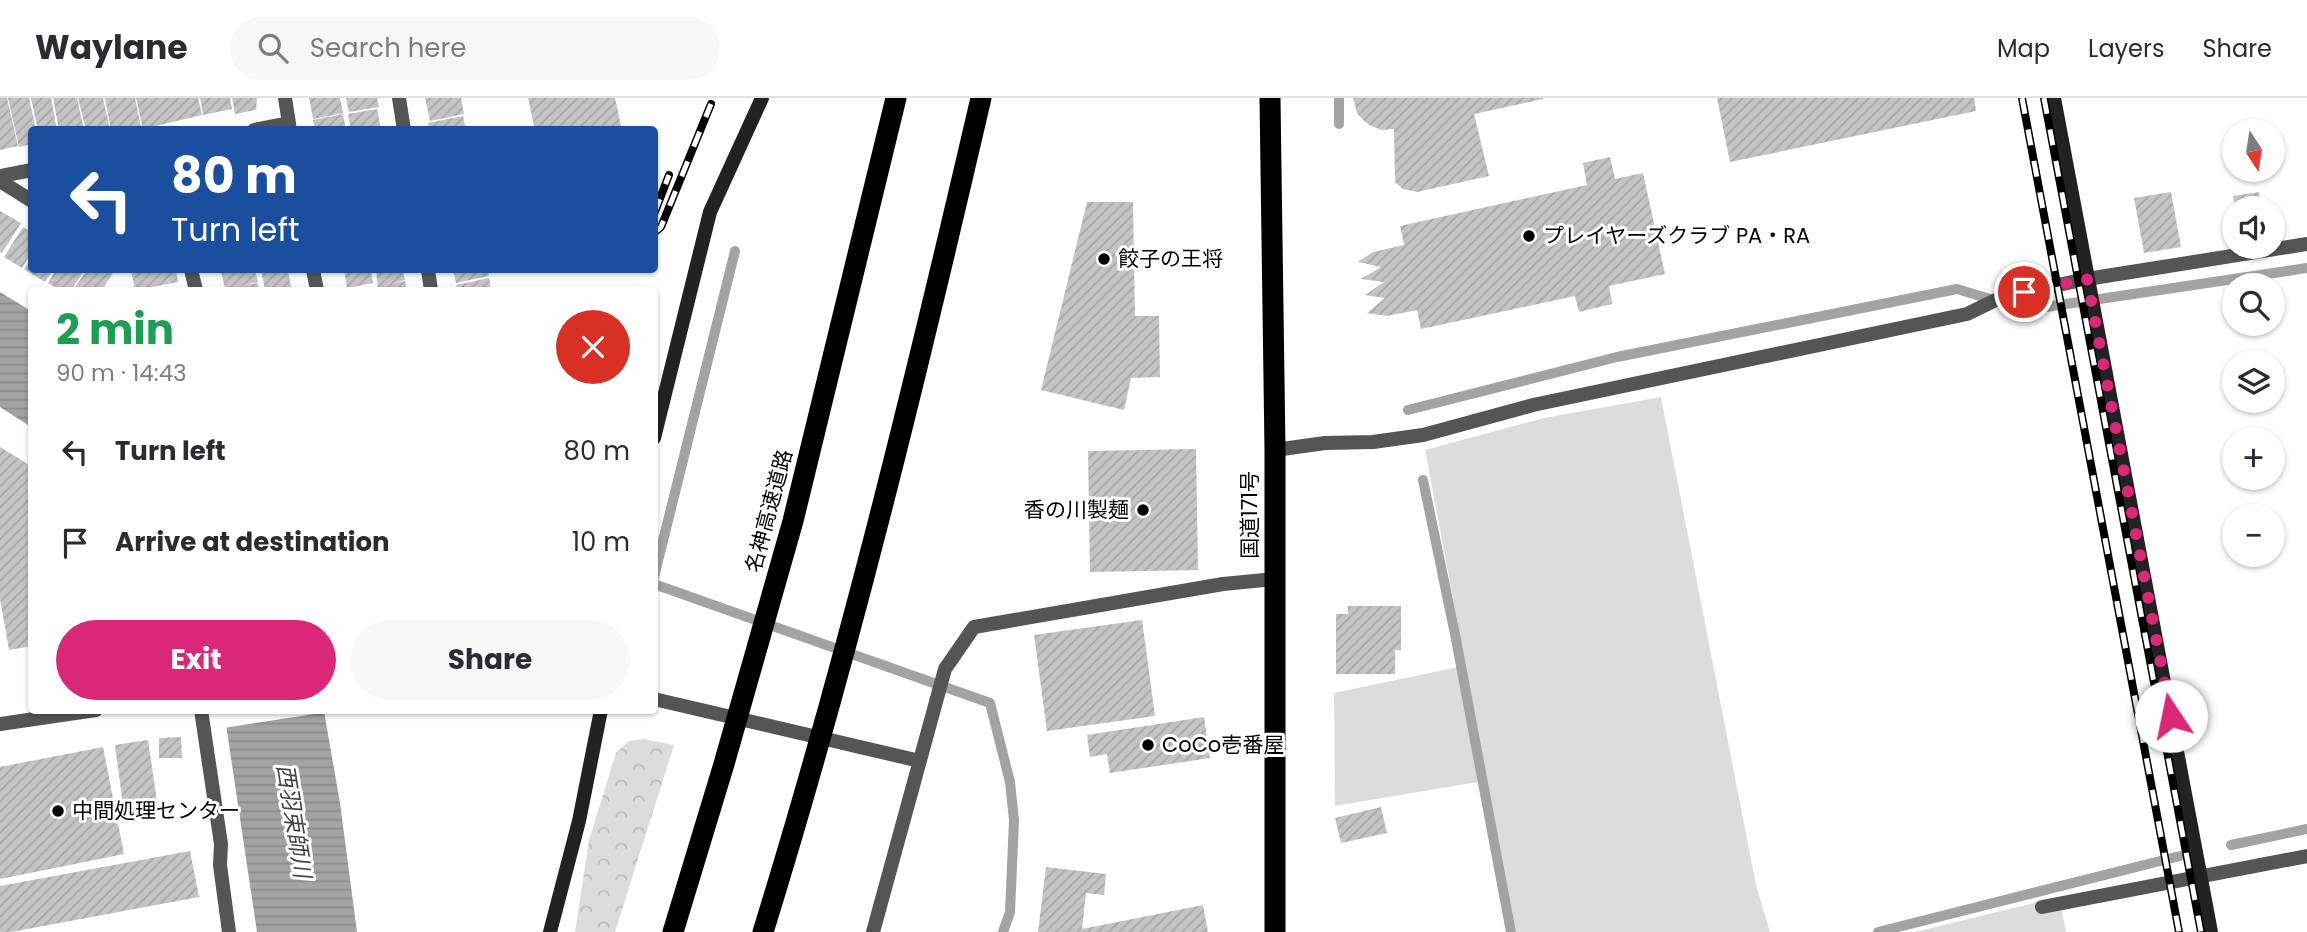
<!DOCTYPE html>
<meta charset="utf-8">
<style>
body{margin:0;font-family:Poppins,"Noto Sans JP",sans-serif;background:#f7f7f7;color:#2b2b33;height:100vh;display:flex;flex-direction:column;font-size:26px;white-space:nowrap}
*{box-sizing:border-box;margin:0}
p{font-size:23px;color:#7c7c81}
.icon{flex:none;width:38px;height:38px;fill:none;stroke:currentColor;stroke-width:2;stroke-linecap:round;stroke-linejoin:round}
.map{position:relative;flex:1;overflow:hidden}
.drawer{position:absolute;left:28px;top:189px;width:630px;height:427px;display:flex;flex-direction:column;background:#fff;border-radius:7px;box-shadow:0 2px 5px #0004}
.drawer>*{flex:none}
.guide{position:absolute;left:28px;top:28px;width:630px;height:147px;border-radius:7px;box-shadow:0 2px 5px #0004;background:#1a4fa0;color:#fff;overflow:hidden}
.needle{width:46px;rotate:168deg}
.controls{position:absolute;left:2222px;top:21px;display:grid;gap:14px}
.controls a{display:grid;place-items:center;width:63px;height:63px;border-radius:50%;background:#fff;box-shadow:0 2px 5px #0004;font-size:35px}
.pin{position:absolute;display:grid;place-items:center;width:60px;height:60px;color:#fff;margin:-30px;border:4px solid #fff;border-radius:50%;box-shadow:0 2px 7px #0007}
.me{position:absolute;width:77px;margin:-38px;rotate:349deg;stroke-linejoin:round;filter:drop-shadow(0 0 5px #0008)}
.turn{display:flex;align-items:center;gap:24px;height:147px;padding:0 28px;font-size:32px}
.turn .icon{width:91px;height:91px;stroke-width:2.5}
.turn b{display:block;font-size:49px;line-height:60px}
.round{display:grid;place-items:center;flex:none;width:74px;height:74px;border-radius:37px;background:#f7f7f7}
.head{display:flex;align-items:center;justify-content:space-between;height:119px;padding:0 28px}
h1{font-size:42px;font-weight:700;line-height:52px;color:#1e9e55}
.cta{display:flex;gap:14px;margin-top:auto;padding:14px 28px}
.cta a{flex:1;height:80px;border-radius:42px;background:#db2777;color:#fff;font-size:28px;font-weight:700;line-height:80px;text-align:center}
.cta a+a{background:#f7f7f7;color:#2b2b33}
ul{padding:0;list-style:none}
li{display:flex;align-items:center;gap:21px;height:91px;padding:0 28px}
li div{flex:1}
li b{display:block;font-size:26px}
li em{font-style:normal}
header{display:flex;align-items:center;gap:42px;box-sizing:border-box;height:98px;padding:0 35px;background:#fff;border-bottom:2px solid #e1e1e2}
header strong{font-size:33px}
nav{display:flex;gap:38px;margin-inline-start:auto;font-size:24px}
.search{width:490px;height:63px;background:#f7f7f7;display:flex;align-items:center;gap:18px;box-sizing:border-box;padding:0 24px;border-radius:38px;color:#7c7c81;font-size:26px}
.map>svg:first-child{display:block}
.green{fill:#dcdcdc}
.forest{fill:url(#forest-crowns)}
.water{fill:url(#water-rules)}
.pier{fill:#fff}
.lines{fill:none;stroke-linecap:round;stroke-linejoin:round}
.stream{stroke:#a3a3a3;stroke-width:10}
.building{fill:url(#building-hatch)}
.street{stroke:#555;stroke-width:14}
.secondary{stroke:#222;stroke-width:14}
.highway{stroke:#000;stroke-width:21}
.rail-casing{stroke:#000;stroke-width:8}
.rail{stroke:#fff;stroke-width:5;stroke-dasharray:16;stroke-linecap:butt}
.route{stroke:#db2777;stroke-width:12;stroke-dasharray:0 21.6}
.poi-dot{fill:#000;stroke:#fff;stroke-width:2.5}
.labels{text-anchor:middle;stroke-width:6;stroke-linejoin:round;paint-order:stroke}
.poi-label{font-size:21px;fill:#000;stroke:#fff;text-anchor:start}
.street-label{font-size:21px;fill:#000;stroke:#fff}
.water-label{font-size:23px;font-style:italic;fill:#444;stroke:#fff}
</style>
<header>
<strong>Waylane</strong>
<div class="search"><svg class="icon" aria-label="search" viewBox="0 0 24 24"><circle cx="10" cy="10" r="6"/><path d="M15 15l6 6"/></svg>Search here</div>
<nav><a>Map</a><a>Layers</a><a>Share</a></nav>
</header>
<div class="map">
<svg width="2307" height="834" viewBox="0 0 2307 834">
<defs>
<pattern id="forest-crowns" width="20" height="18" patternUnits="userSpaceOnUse" patternTransform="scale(1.75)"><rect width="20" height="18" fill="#dcdcdc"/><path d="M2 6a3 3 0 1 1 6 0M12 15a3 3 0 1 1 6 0" fill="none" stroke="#bbb"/></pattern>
<pattern id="water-rules" width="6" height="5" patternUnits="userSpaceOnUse" patternTransform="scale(1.75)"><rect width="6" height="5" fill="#a3a3a3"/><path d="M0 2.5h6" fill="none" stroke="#8b8b8b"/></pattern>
<pattern id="building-hatch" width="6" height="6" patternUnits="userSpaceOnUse" patternTransform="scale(1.75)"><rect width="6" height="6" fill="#c4c4c4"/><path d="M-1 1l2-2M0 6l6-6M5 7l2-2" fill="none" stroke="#a7a7a7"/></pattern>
</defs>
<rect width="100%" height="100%" fill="#fff"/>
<path class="green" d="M 1661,299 L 1756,787 L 1770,834 L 1516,834 L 1425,352 L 1544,320 Z
M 1458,569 L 1478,684 L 1335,708 L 1334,595 Z
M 2059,799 L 2066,834 L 1915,834 Z"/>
<path class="forest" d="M 644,641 L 674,647 L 615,834 L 575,834 L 589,742 L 616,655 L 629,643 Z"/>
<path class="water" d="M 0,194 L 31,213 L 31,329 L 0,309 Z
M 224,613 L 324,613 L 340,705 L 357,834 L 257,834 Z"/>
<path class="pier" d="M 221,612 L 327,612 L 327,614 L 224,630 Z"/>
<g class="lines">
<path class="stream" d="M 1339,0 L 1339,26
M 1408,312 L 1617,259 L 1957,191 L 2026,212 L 2307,170
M 1423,382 L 1455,536 L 1511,834
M 654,479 L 735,153
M 654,486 L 990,605 L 1010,684 L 1014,722 L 1010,814 L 1003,834
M 2231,747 L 2307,731
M 1878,834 L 2180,758"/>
</g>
<path class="building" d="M 0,0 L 7,0 L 18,48 L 0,52 Z
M 8,0 L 29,0 L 36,32 L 32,32 L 32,46 L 19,49 Z
M 31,0 L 51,0 L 57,32 L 38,32 Z
M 53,0 L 77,0 L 84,32 L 59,32 Z
M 78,0 L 103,0 L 110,32 L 86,32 Z
M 105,0 L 135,0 L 141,29 L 111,32 Z
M 136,0 L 198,0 L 202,17 L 143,31 Z
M 200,0 L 230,0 L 232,11 L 203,17 Z
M 232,0 L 257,0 L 256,12 L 235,16 Z
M 309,0 L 340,0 L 343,15 L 313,21 Z
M 346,0 L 377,0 L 379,9 L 349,14 Z
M 425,0 L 461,0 L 464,16 L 430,23 Z
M 528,0 L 615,0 L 622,32 L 535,32 Z
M 1353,0 L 1543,0 L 1543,1 L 1474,16 L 1489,78 L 1417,94 L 1403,91 L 1395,84 L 1394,31 L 1382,32 L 1371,28 L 1364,23 L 1357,15 Z
M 1717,0 L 1974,0 L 1976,13 L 1730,64 Z
M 377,11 L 381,32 L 351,32 L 348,16 Z
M 343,16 L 346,32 L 315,32 L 313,22 Z
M 463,18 L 466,32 L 430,32 L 428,25 Z
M 1610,59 L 1615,81 L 1643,75 L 1665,176 L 1609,188 L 1612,206 L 1579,214 L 1575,198 L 1421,231 L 1417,212 L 1387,218 L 1367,215 L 1385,200 L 1365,197 L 1384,184 L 1361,181 L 1381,169 L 1358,164 L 1373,154 L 1404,147 L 1400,128 L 1587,87 L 1583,65 Z
M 2171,94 L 2181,149 L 2144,155 L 2134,100 Z
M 2259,94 L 2261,110 L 2235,110 L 2233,98 Z
M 1087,104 L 1133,104 L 1135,218 L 1159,218 L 1160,279 L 1131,280 L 1124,312 L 1041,292 Z
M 0,113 L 21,125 L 2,155 L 0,154 Z
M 23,129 L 32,134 L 32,154 L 22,170 L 4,159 Z
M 32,159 L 32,172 L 53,172 L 45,184 L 24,171 Z
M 56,172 L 85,172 L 71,192 L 60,192 L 48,185 Z
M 87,172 L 107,172 L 113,175 L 102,192 L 73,192 Z
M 131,172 L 176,172 L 178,184 L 135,192 Z
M 221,172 L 255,172 L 258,184 L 239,188 L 258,185 L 259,192 L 225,192 Z
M 261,172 L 288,172 L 291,189 L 265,192 Z
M 344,172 L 371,172 L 373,185 L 347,190 Z
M 376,172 L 403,172 L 405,182 L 390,186 L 405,183 L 407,192 L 378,192 Z
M 453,172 L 488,172 L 489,178 L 456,185 Z
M 489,180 L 491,192 L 457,192 L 456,187 Z
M 0,349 L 31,368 L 32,374 L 32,548 L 9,552 L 0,501 Z
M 1196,351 L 1198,472 L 1090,474 L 1088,353 Z
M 1348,508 L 1401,508 L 1401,552 L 1395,552 L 1395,576 L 1336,576 L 1336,516 L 1348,516 Z
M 1142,522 L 1155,618 L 1047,633 L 1034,537 Z
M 1204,619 L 1210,660 L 1110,675 L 1107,656 L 1090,659 L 1087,637 Z
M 181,639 L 182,660 L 159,660 L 159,640 Z
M 148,642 L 158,710 L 124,715 L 115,647 Z
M 103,649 L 124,756 L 0,781 L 0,669 Z
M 1381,709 L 1387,735 L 1341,745 L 1335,720 Z
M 190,753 L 199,799 L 11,834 L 0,834 L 0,788 Z
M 1046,769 L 1106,776 L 1104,797 L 1086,795 L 1082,831 L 1203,807 L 1208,834 L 1038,834 Z"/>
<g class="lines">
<path class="street" d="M 285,0 L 290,32
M 399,0 L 404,32
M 254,32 L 289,25
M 0,78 L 32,72
M 0,83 L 32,103
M 191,172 L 196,192
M 313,172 L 317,192
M 428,172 L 431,192
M 1275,352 L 1325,345 L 1373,344 L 1423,337 L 1533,307 L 1967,216 L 2004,198 L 2087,181 L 2307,146
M 654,601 L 920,663
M 201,612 L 221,746 L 220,767 L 229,834
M 0,626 L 96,612
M 2042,809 L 2307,758
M 873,834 L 945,571 L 974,529 L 1223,486 L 1275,481"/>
<path class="secondary" d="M 2054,0 L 2211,834
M 654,340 L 710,114 L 762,0
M 550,834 L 579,723 L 601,612"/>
<path class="highway" d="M 1270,0 L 1275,352 L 1275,834
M 673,834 L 724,666 L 793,423 L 896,0
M 763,834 C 848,560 916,280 981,0"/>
<g class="rail-casing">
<path id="rail" d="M 2022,0 L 2179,834
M 2044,0 L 2201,834
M 654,116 L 669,77
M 654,135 L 661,129 L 711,6"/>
</g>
<use href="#rail" class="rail"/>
</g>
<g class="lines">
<path class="route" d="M 2024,194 L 2087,181 L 2171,618"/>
</g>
<g class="poi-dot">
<circle cx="1529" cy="138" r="7"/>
<circle cx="1104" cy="161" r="7"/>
<circle cx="1143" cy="412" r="7"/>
<circle cx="1148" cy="647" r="7"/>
<circle cx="58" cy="713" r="7"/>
</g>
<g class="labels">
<g class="poi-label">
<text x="1543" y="145">プレイヤーズクラブ PA・RA</text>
<text x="1118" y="168">餃子の王将</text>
<text x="1129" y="419" text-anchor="end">香の川製麺</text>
<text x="1162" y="654">CoCo壱番屋</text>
<text x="72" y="720">中間処理センター</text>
</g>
<g class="street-label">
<text transform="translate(769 413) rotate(-75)" y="7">名神高速道路</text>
<text transform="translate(1250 417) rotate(-90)" y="7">国道171号</text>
</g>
<g class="water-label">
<text transform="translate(294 723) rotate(81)" y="8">西羽束師川</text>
</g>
</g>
</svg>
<div class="controls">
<a><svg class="needle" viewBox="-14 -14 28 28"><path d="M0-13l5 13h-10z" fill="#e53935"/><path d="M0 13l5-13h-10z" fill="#7c7c81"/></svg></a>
<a><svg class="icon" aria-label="sound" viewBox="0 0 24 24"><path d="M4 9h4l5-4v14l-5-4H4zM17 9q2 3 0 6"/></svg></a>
<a><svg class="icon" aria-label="search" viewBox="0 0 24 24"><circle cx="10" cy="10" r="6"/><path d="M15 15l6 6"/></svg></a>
<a><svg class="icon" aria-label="layers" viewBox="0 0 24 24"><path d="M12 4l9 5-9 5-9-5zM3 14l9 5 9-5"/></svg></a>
<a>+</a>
<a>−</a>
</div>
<div class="pin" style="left:2024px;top:194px;background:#d93025"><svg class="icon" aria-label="arrive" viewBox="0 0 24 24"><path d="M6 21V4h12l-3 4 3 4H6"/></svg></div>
<svg class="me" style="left:2171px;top:618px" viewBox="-20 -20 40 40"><circle r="19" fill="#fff"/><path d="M0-13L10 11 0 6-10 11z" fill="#db2777"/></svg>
<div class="guide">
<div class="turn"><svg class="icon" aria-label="left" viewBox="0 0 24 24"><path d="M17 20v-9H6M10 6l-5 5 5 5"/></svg><div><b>80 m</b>Turn left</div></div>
</div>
<section class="drawer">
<div class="head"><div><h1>2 min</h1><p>90 m · 14:43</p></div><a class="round" style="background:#d93025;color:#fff"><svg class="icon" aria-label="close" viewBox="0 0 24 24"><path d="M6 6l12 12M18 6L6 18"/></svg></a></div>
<ul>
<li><svg class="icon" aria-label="left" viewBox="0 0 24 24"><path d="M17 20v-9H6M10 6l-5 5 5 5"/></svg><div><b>Turn left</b></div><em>80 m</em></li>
<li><svg class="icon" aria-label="arrive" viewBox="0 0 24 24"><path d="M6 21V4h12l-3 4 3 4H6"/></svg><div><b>Arrive at destination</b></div><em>10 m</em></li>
</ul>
<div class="cta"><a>Exit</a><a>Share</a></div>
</section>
</div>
